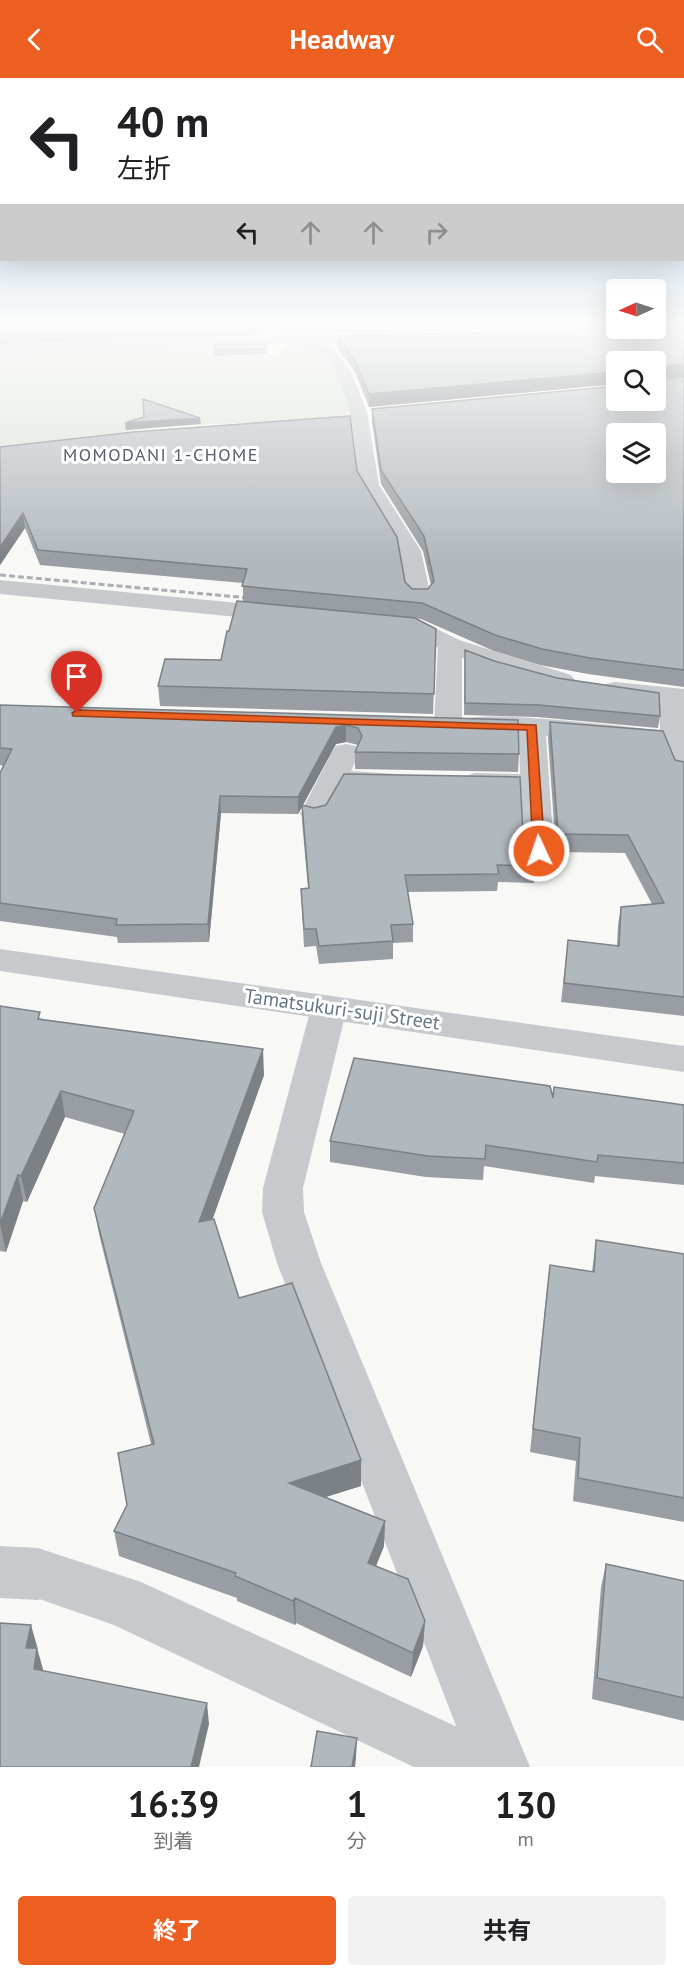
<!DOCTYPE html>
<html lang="ja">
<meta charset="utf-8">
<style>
body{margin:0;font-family:"PT Sans","Noto Sans JP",sans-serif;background:#f2f2f2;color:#202124;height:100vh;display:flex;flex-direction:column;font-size:22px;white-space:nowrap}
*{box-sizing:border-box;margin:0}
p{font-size:20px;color:#757577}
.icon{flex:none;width:33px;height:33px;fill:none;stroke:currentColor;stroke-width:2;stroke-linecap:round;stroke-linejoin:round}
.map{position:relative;height:1689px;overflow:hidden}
.panel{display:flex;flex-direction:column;background:#fff;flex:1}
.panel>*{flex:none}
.banner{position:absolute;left:0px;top:0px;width:684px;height:183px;box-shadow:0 6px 24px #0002;background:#fff;color:#202124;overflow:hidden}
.needle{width:39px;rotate:267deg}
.controls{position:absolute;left:606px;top:201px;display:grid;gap:12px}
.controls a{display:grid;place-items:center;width:60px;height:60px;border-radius:6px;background:#fff;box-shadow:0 6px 24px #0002;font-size:30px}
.pin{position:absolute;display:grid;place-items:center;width:51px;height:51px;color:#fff;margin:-62px -26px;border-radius:50% 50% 50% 0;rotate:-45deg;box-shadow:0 0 6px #0007}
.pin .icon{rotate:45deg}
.me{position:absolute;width:66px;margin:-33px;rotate:357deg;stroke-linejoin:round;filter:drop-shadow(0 0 4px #0008)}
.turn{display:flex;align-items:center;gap:21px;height:126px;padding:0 18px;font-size:27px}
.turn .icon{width:78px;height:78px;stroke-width:2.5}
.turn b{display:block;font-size:42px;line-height:51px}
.lanes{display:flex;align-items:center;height:57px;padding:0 18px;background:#0003;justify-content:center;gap:30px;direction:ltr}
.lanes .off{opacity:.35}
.eta{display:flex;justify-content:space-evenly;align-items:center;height:102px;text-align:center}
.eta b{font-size:36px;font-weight:700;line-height:42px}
.action{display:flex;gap:12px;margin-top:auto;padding:12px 18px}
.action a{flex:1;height:69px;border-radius:6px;background:#ed5e21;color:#fff;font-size:24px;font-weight:700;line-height:69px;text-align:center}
.action a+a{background:#f2f2f2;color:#202124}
header{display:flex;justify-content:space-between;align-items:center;height:78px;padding:0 18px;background:#ed5e21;color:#fff;font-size:27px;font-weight:700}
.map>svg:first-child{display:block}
.green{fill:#d9e1d6}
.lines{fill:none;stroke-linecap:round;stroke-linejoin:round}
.minor{fill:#c6cacd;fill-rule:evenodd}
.tertiary{fill:#c6cacd;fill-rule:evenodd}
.rail{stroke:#a8aeb4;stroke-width:3;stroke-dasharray:6 3;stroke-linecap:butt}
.wall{fill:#989ea3;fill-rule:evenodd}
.shaded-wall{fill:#7c8185}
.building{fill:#b1b8be;stroke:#7c8185;stroke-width:1.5;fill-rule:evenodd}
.route{fill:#ed5e21;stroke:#9a3d15;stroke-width:1.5}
.labels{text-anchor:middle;stroke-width:6;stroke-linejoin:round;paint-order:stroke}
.far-neighbourhood-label{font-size:18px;letter-spacing:1.5px;fill:#54606d;stroke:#fff}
.street-label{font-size:20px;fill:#678;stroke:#fff}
</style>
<header><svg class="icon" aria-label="back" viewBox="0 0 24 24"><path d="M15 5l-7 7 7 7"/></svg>Headway<svg class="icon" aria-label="search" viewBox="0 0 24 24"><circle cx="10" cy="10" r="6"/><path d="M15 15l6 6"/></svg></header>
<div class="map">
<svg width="684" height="1689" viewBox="0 0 684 1689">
<rect width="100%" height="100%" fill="#f8f8f6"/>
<path class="green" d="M 297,266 L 321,274 L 334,287 L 353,332 L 340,339 L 327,341 L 170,348 L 0,369 L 0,276 L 215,268 L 215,278 L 272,277 L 285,270 L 284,267 Z"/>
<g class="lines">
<path class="minor" d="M 276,247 L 290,247 L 296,257 L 333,270 L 351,294 L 367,334 L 379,407 L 421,473 L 431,519 L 427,524 L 411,524 L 407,519 L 399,473 L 359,407 L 352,347 L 307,353 L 298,348 L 307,343 L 350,337 L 350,334 C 344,314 336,283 316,274 C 305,268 292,268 281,261 Z
M 573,247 L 588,247 L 595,254 L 587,259 L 582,257 Z
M 657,247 L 672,247 L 679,254 L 671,259 L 666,257 Z
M 0,502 L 279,529 L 287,531 L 291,536 L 287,541 L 279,543 L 0,516 Z
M 450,560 L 459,562 L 462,567 L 462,642 C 485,631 625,649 660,652 L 659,618 L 663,612 L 672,610 L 681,612 L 684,616 L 684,701 L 674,698 L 662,668 L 546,658 L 554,773 L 550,780 L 539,782 L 528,780 L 524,773 L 521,713 L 465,710 L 461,704 L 465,698 L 475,695 L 520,696 L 519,657 L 472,655 L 460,649 L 448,655 L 438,653 L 434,647 L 438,567 L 441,562 Z
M 346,666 L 356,668 L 360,674 L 351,693 L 395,696 L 399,702 L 395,708 L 385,711 L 343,710 L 326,742 L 315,745 L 304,742 L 300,736 L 332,674 L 336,668 Z
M 329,918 L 342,922 L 347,930 L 303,1110 L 304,1134 L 321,1185 L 530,1689 L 472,1689 L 277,1185 L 262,1134 L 263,1110 L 311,930 L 316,922 Z
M 0,1468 L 38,1470 L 57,1478 L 64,1496 L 57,1514 L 38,1522 L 0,1520 Z"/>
<path class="tertiary" d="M 382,255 L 390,260 L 387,263 L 0,276 L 0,266 Z
M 421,543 L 459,562 L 571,597 L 575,602 L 571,607 L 562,610 C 530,602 426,574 409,550 L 412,545 Z
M 615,604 L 684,611 L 684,627 L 606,618 L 602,612 L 606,606 Z
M 0,871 L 684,968 L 684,994 L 0,893 Z
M 38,1470 L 141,1504 L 499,1668 L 507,1689 L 414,1689 L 114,1547 L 19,1514 L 12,1496 L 19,1478 Z"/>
<path class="rail" d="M 0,497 L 260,521"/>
</g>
<path class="wall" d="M 0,247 L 263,247 L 264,257 L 0,266 Z
M 292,247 L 573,247 L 572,250 L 300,256 L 295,254 Z
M 590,247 L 616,247 L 616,248 L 593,249 Z
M 684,250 L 684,609 L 588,596 L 540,587 L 494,573 L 421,541 L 415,540 L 436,551 L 433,636 L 160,628 L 158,608 L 221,582 L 229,553 L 243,523 L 243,505 L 40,487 L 25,450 L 0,487 L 0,369 L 357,393 L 405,504 L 412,511 L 428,511 L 431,507 L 423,473 L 381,406 L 372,344 L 372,331 L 656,322 L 616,284 L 616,306 L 369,329 L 355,294 L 337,270 L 337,258 ZM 684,298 L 658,303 L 656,301 Z
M 214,267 L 266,271 L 267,276 L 215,278 Z
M 465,572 L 494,583 L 660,638 L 658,650 L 537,639 L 464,637 Z
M 0,627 L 518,642 L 519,676 L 518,694 L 355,691 L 355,674 L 358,667 L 346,664 L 336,666 L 303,727 L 314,730 L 523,756 L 536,788 L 534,805 L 498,804 L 497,813 L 408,814 L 413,846 L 413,864 L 393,865 L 393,881 L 319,886 L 316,868 L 304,869 L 301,811 L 308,810 L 302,743 L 302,729 L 298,736 L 221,735 L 209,864 L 118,865 L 117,859 L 0,843 L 0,695 L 4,688 L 0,687 Z
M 550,644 L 684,684 L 684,938 L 561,924 L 568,862 L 617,868 L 618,847 L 621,829 L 652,826 L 625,775 L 556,774 L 548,660 Z
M 0,928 L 42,941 L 264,997 L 212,1141 L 239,1220 L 361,1408 L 326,1419 L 385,1443 L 384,1468 L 376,1488 L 425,1543 L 423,1568 L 411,1599 L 296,1545 L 295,1547 L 237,1523 L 237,1520 L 119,1478 L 114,1453 L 127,1427 L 151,1366 L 99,1156 L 94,1130 L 125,1056 L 65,1039 L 27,1124 L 23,1123 L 6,1174 L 0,1173 Z
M 553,1019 L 684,1027 L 684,1107 L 595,1098 L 594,1105 L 484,1088 L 483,1102 L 426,1099 L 330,1084 L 330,1063 Z
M 596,1162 L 684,1176 L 684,1444 L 573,1423 L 576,1383 L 530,1374 L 547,1211 L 550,1187 L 592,1194 Z
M 606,1486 L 684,1503 L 684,1643 L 592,1621 L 601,1509 Z"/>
<path class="shaded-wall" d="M 684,286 L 684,298 L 656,301 L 656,289 Z
M 616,294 L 616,306 L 369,329 L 369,316 Z
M 200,340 L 201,346 L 126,352 L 125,345 Z
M 23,435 L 25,450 L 0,487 L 0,469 Z
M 346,647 L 346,664 L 336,666 L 298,736 L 298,719 L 336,649 Z
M 220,718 L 221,735 L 209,864 L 208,846 Z
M 263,971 L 264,997 L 202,1171 L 199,1144 Z
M 61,1013 L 65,1039 L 27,1124 L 21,1098 Z
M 18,1097 L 23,1123 L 6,1174 L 0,1146 Z
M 361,1382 L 361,1408 L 290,1430 L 289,1405 Z
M 385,1443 L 384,1468 L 367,1510 L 368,1485 Z
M 295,1520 L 296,1545 L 295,1547 L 293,1523 Z
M 425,1543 L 423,1568 L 411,1599 L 413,1575 Z
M 31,1547 L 37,1568 L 32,1591 L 26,1570 Z
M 37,1570 L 43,1591 L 40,1611 L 34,1591 Z
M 207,1625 L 209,1646 L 199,1689 L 191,1689 Z
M 357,1660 L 356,1680 L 355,1689 L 352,1689 Z"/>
<path class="building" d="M 0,247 L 239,247 L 0,254 Z
M 684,250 L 684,286 L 656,289 L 656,299 L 656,284 L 616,284 L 616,294 L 369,316 L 355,282 L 337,258 Z
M 266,266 L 266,271 L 215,272 L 214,267 Z
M 684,298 L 684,592 L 590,580 L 542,571 L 495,557 L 422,525 L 242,508 L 247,491 L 38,472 L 23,435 L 0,469 L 0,369 L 133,354 L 350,338 L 357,393 L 397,459 L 405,504 L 412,511 L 428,511 L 434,503 L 424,458 L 381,392 L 372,331 L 616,308 L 616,322 L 656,322 L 656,301 L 658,303 ZM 616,356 L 656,356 L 656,394 L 616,394 Z
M 143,321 L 200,340 L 125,345 L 144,339 Z
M 237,523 L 415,540 L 436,551 L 434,616 L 158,608 L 165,581 L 221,582 L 227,553 L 229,553 Z
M 465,572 L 494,583 L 557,600 L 659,615 L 660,638 L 538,627 L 465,625 Z
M 0,627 L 518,642 L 519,676 L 355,674 L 362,658 L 358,650 L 346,647 L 336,649 L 298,719 L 220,718 L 208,846 L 116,847 L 117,841 L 0,825 L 0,695 L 12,671 L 0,670 Z
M 550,644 L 663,653 L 675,682 L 684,684 L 684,919 L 564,905 L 568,862 L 619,868 L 621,829 L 664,825 L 628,757 L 558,756 Z
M 344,696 L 520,699 L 523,756 L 528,764 L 533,766 L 536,788 L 497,787 L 499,796 L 405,797 L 413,846 L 391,847 L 393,863 L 319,868 L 316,851 L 304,851 L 301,811 L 309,810 L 302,727 L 314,730 L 326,727 Z
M 0,928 L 40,934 L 38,941 L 263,971 L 199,1144 L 214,1141 L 239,1220 L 292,1205 L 361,1382 L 289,1405 L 385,1443 L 368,1485 L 408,1501 L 425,1543 L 413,1575 L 295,1520 L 293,1523 L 235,1498 L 236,1495 L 114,1453 L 127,1427 L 118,1375 L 154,1366 L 94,1130 L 134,1033 L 61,1013 L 21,1098 L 18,1097 L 0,1146 Z
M 354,980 L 550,1008 L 553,1020 L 554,1009 L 684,1027 L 684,1085 L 598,1077 L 597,1084 L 486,1067 L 485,1081 L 428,1078 L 330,1063 Z
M 596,1162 L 684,1176 L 684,1420 L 578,1400 L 580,1360 L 533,1351 L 550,1187 L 594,1194 Z
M 606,1486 L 684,1503 L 684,1620 L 597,1600 Z
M 0,1545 L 31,1547 L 26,1570 L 37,1570 L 34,1591 L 207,1625 L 191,1689 L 0,1689 Z
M 317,1653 L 357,1660 L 352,1689 L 311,1689 Z"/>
<linearGradient id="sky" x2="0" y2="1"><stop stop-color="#99bedf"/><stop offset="0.51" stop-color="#fcfcfb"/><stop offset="1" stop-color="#fcfcfb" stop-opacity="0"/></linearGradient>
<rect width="684" height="483" fill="url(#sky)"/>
<path class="route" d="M 77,632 L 536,647 L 545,773 L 539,777 L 533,773 L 527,652 L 73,638 L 72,635 Z"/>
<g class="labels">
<g class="far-neighbourhood-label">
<text x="161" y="383">MOMODANI 1-CHOME</text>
</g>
<g class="street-label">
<text transform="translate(342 931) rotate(8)" y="7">Tamatsukuri-suji Street</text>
</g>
</g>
</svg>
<div class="controls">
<a><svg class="needle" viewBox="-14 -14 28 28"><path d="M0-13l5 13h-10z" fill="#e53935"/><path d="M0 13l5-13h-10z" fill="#757577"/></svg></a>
<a><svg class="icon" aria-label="search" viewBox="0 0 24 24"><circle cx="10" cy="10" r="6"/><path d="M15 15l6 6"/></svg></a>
<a><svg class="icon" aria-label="layers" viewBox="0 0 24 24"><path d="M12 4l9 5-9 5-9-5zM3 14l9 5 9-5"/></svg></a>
</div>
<div class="pin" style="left:77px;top:635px;background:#d93025"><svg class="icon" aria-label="arrive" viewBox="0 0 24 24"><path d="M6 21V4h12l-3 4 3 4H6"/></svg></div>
<svg class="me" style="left:539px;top:773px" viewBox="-20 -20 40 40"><circle r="17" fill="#ed5e21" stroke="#fff" stroke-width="3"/><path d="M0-11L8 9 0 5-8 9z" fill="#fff"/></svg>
<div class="banner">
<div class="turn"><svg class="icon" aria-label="left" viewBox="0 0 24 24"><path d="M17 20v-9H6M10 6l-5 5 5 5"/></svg><div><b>40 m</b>左折</div></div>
<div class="lanes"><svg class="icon" aria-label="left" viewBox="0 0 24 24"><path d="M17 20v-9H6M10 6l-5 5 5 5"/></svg><svg class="icon off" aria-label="ahead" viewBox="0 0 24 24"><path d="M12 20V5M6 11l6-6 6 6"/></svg><svg class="icon off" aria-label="ahead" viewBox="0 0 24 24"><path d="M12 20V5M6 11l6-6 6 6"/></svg><svg class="icon off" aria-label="right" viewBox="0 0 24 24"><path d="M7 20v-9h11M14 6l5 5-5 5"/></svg></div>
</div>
</div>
<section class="panel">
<div class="eta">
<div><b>16:39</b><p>到着</p></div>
<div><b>1</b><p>分</p></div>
<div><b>130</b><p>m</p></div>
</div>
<div class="action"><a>終了</a><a>共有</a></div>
</section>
